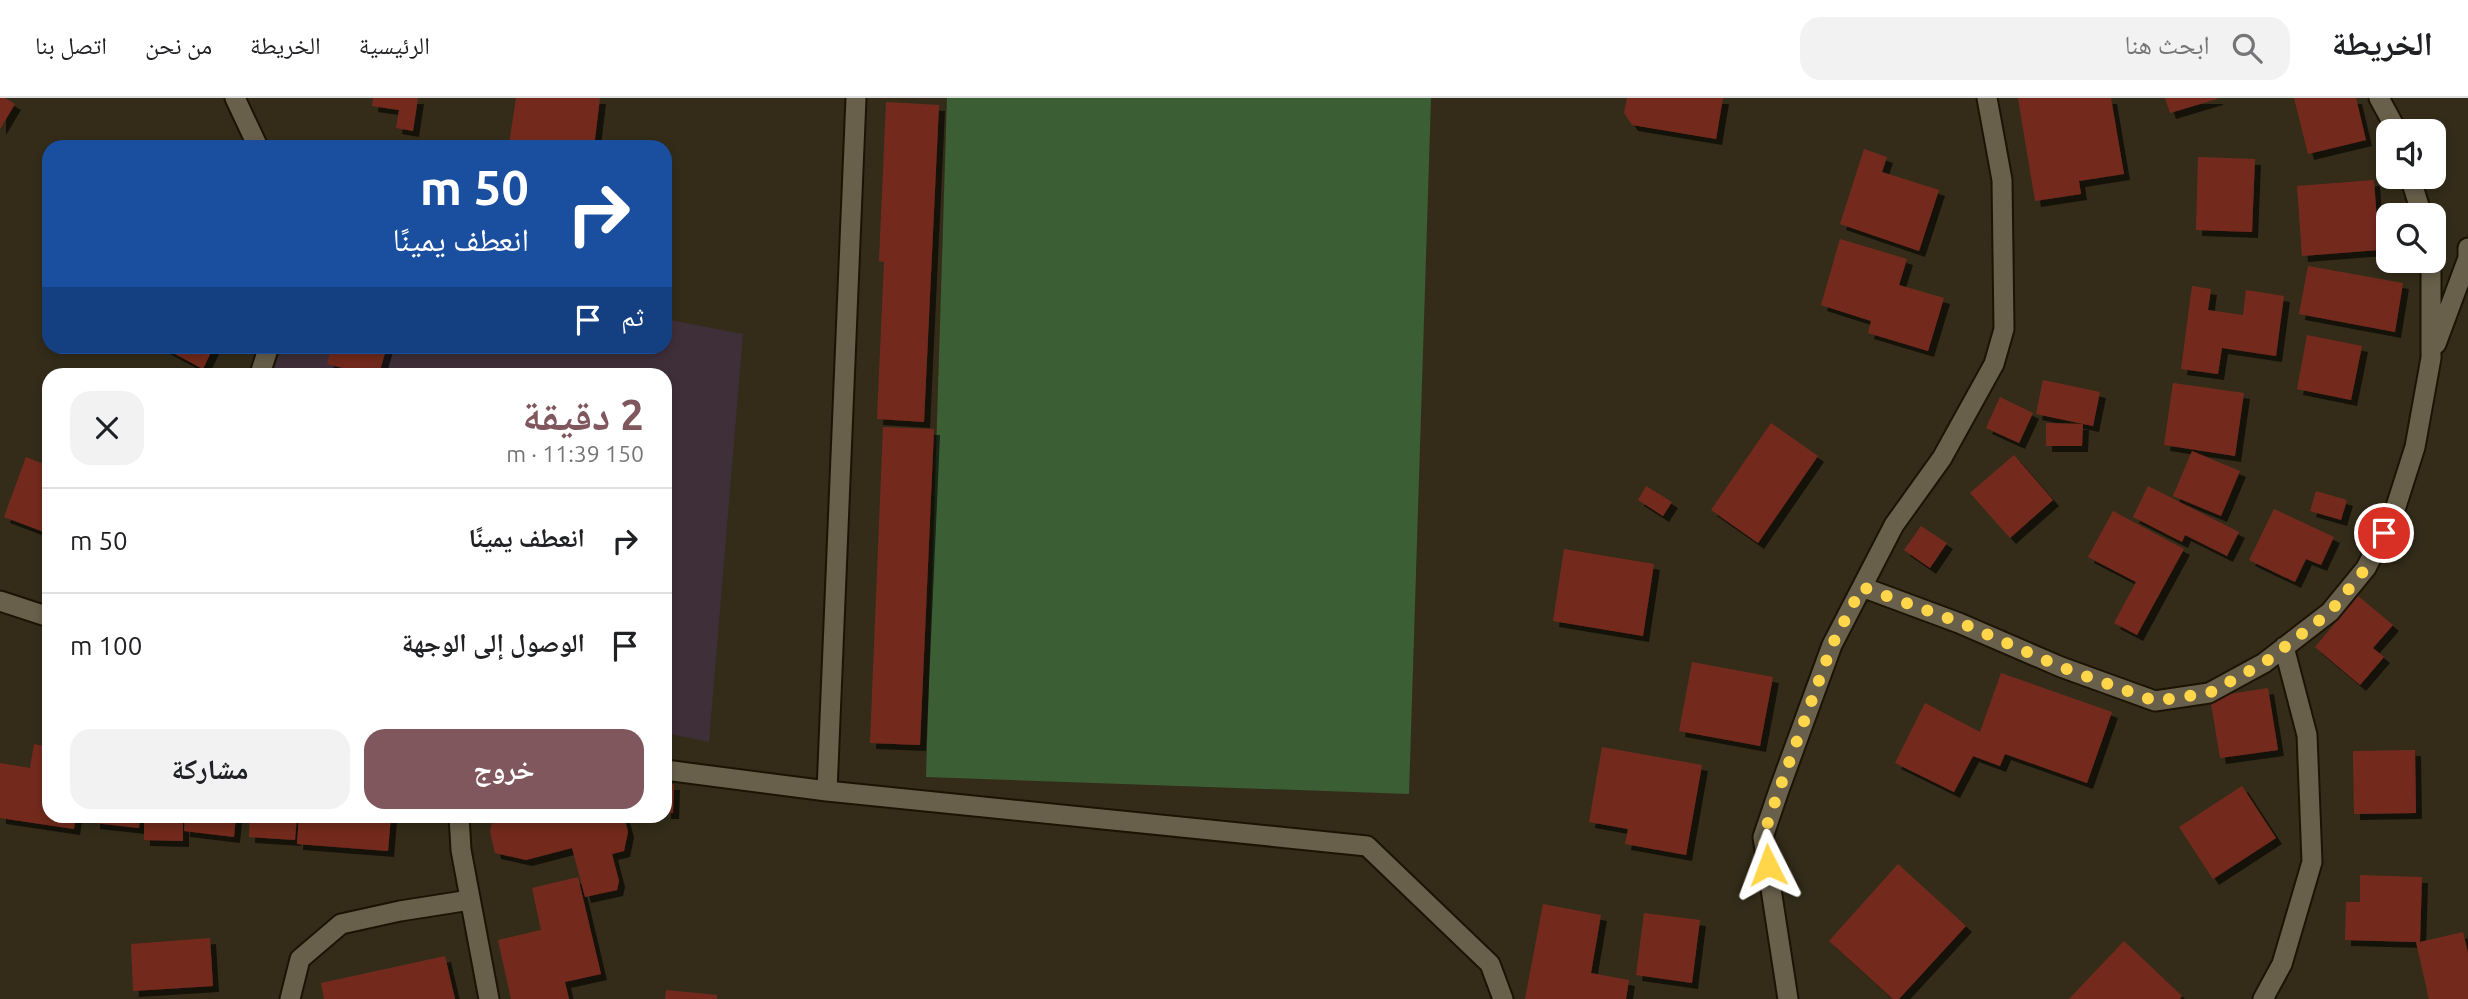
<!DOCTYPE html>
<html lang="ar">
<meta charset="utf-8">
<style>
body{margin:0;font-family:Ubuntu,"Noto Naskh Arabic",sans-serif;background:#f2f2f2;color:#202124;direction:rtl;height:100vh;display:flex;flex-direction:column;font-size:26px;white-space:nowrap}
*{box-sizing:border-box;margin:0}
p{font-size:23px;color:#757577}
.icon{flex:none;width:38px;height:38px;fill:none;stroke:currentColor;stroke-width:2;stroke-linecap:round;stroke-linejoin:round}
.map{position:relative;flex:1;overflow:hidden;direction:ltr}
.sheet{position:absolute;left:42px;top:270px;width:630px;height:455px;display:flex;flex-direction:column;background:#fff;border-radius:21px;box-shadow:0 4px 10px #0003;direction:rtl}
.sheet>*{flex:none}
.top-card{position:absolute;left:42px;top:42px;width:630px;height:214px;border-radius:21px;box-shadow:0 4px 10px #0003;direction:rtl;background:#1a4fa0;color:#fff;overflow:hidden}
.fabs{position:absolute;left:2376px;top:21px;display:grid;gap:14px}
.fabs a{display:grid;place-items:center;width:70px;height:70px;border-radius:14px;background:#fff;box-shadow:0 4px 10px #0003;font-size:35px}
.pin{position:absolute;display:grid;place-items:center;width:60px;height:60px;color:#fff;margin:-30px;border:4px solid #fff;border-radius:50%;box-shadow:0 2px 7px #0007}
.me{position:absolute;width:77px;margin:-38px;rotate:357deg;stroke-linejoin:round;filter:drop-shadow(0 0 5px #0008)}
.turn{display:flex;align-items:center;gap:24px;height:147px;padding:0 28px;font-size:32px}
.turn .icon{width:91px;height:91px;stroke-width:2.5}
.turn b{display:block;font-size:49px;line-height:60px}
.then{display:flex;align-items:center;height:66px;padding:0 28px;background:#0003;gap:14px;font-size:26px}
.round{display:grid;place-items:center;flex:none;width:74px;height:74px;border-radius:21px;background:#f2f2f2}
.overview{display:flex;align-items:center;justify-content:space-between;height:119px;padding:0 28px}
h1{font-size:42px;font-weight:700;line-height:52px;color:#7f575d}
.button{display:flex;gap:14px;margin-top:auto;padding:14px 28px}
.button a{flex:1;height:80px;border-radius:21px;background:#7f575d;color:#fff;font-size:28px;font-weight:700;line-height:80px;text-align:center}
.button a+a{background:#f2f2f2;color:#202124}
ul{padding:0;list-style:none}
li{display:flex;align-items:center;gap:21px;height:105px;padding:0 28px;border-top:2px solid #e0e0e0}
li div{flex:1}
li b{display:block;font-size:26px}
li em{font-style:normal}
header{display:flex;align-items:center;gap:42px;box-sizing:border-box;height:98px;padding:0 35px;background:#fff;border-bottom:2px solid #e0e0e0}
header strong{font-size:33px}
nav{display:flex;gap:38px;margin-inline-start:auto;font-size:24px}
.search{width:490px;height:63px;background:#f2f2f2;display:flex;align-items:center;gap:18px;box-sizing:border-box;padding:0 24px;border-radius:21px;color:#757577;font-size:26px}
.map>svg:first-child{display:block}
.education{fill:#3f2f39}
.green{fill:#3c5e35}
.building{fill:#732b1f;filter:url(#shadow)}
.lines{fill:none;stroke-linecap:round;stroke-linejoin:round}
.minor-casing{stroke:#1c1403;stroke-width:23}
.minor{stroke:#69604b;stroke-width:19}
.route{stroke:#ffd54a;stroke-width:12;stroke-dasharray:0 21.6}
</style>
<header>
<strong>الخريطة</strong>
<div class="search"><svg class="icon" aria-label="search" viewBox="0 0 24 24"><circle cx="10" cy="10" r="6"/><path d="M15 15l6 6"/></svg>ابحث هنا</div>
<nav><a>الرئيسية</a><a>الخريطة</a><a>من نحن</a><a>اتصل بنا</a></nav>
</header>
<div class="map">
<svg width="2468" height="901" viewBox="0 0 2468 901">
<defs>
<filter id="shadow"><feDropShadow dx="6" dy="6" stdDeviation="0" flood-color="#0009"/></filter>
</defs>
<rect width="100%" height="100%" fill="#342c19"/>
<path class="education" d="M 665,221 L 743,236 L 709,644 L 665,635 L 665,276 L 271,276 L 283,249 L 665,248 Z"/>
<path class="green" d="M 947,0 L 1431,0 L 1409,696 L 926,679 Z"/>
<path class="building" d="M 0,0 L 5,0 L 15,6 L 0,31 Z
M 373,0 L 418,0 L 413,33 L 396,30 L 399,12 L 372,8 Z
M 516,0 L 600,0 L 594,49 L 528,49 L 509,46 Z
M 1627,0 L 1723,0 L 1716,41 L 1632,27 L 1624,15 Z
M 2018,0 L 2111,0 L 2124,76 L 2079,83 L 2081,96 L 2035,103 Z
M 2165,0 L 2217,0 L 2217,1 L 2170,15 Z
M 2294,0 L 2356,0 L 2366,42 L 2308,56 Z
M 886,4 L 939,7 L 924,324 L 877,321 L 884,164 L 879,163 Z
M 1864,51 L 1887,59 L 1882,74 L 1939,92 L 1919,153 L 1840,126 Z
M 2198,59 L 2255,61 L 2252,134 L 2196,132 Z
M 2374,82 L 2379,152 L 2302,158 L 2297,88 Z
M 1840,141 L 1907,161 L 1899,187 L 1944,200 L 1928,253 L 1868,235 L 1871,223 L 1821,207 Z
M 2308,168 L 2403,185 L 2395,234 L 2299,216 Z
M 2192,188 L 2211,191 L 2208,212 L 2243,217 L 2246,192 L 2284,198 L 2276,258 L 2222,250 L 2218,276 L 2181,271 Z
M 2307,237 L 2362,248 L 2351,302 L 2297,291 Z
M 160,248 L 214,248 L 203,271 Z
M 332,248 L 387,248 L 379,276 L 366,276 L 327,266 Z
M 2043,282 L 2100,294 L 2093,328 L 2036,316 Z
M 2173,285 L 2244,295 L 2235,358 L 2164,347 Z
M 2000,299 L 2033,315 L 2019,345 L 1986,330 Z
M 1771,325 L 1818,358 L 1758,445 L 1711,412 Z
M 2046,325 L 2083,326 L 2082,348 L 2046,348 Z
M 883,329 L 934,331 L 920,647 L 870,645 Z
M 2192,353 L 2240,373 L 2221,418 L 2173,398 Z
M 2014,357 L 2053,402 L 2010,440 L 1970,395 Z
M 26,359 L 49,368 L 49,436 L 4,419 Z
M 1646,388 L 1672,404 L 1663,418 L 1638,402 Z
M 2148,388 L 2239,434 L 2227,458 L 2185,437 L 2182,444 L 2133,419 Z
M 2316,393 L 2347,402 L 2341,422 L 2310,413 Z
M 2274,411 L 2334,439 L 2321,467 L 2306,461 L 2295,484 L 2249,462 Z
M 2113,413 L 2184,451 L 2137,537 L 2114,525 L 2136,484 L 2088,459 Z
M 1921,428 L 1947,445 L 1930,470 L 1904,452 Z
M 1564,451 L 1654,466 L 1643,538 L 1553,523 Z
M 2358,498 L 2393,527 L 2373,550 L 2384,559 L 2360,587 L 2315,549 Z
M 1692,564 L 1773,579 L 1760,648 L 1679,633 Z
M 2001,575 L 2112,614 L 2087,685 L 2005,656 L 2000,668 L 1973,658 L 1954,694 L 1895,665 L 1925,605 L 1980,634 Z
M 2268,590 L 2278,652 L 2220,660 L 2210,599 Z
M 34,646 L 49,649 L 49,718 L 76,718 L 74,731 L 0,720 L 0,665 L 30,670 Z
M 1602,649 L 1702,667 L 1686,757 L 1625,746 L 1628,731 L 1589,724 Z
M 2415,652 L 2416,715 L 2354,716 L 2353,653 Z
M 665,686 L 674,686 L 673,715 L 665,715 Z
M 2242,688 L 2276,740 L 2213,781 L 2179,729 Z
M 94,718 L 140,718 L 139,730 L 94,725 Z
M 144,718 L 183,718 L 183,743 L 144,742 Z
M 185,718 L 236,718 L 234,739 L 184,733 Z
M 250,718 L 297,718 L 295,742 L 249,739 Z
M 299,718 L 391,718 L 388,753 L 297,746 Z
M 493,718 L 624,718 L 628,734 L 624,753 L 612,756 L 619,783 L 617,792 L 585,799 L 572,750 L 526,762 L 495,755 L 490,734 Z
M 1898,766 L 1966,828 L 1899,901 L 1893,901 L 1829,843 Z
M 2360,777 L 2422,779 L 2420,844 L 2463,834 L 2468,855 L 2468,901 L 2429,901 L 2416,844 L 2345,842 L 2346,804 L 2360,804 Z
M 578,779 L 601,876 L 565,884 L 569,901 L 511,901 L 498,842 L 541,832 L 532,790 Z
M 1543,806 L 1601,817 L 1591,875 L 1629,882 L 1626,901 L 1525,901 Z
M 1644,815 L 1700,822 L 1692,885 L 1636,877 Z
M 210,840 L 213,888 L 133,893 L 131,846 Z
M 2124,843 L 2182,898 L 2180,901 L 2069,901 Z
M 445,858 L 455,901 L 324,901 L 321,885 Z
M 666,892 L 717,897 L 717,901 L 665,901 Z"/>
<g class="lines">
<g class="minor-casing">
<path id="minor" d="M 235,0 L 258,49
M 2379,0 L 2397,33
M 2410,79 L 2422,117
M 2436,246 L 2468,160 L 2468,150
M 260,276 L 269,248
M 1862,489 L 1959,525 L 2061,569 L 2155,603 L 2209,595 L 2264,565 L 2330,514 L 2366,470 L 2393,418 L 2415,349 L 2431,260 L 2431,163
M 0,503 L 49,519
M 665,672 L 827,693 L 1367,748 L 1490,866 L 1503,901
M 827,693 L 856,0
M 459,718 L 461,752 L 489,901
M 290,901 L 300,861 L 341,826 L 400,813 L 470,802
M 1788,901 L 1763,739 L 1779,692 L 1832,547 L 1894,427 L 1942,360 L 1994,266 L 2004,231 L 2002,82 L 1987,0
M 2263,901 L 2282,866 L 2312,764 L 2307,637 L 2284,549"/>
</g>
<use href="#minor" class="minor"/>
</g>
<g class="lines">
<path class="route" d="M 1768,767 L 1763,739 L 1779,692 L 1832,547 L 1862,489 L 1959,524 L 2061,569 L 2155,603 L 2209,595 L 2264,565 L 2330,514 L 2366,470 L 2384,435"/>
</g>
</svg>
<div class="fabs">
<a><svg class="icon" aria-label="sound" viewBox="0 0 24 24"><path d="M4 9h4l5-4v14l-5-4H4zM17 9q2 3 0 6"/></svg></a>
<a><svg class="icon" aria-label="search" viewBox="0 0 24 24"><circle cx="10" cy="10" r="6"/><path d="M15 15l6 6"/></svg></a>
</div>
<div class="pin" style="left:2384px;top:435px;background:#d93025"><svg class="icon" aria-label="arrive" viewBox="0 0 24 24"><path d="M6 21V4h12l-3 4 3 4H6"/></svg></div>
<svg class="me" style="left:1768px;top:767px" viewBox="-20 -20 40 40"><path d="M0-17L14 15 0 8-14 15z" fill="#ffd54a" stroke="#fff" stroke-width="4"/></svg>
<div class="top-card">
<div class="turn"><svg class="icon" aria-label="right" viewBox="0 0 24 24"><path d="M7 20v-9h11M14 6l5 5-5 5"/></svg><div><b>50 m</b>انعطف يمينًا</div></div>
<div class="then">ثم<svg class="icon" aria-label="arrive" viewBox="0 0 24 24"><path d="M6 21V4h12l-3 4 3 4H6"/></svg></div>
</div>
<section class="sheet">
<div class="overview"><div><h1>2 دقيقة</h1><p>150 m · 11:39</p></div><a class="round"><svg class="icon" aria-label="close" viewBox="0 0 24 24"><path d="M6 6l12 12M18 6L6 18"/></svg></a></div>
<ul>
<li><svg class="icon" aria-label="right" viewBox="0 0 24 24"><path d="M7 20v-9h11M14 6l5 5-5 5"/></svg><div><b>انعطف يمينًا</b></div><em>50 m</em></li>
<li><svg class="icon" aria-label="arrive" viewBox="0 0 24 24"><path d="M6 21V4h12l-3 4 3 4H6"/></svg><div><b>الوصول إلى الوجهة</b></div><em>100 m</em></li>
</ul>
<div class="button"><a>خروج</a><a>مشاركة</a></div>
</section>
</div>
